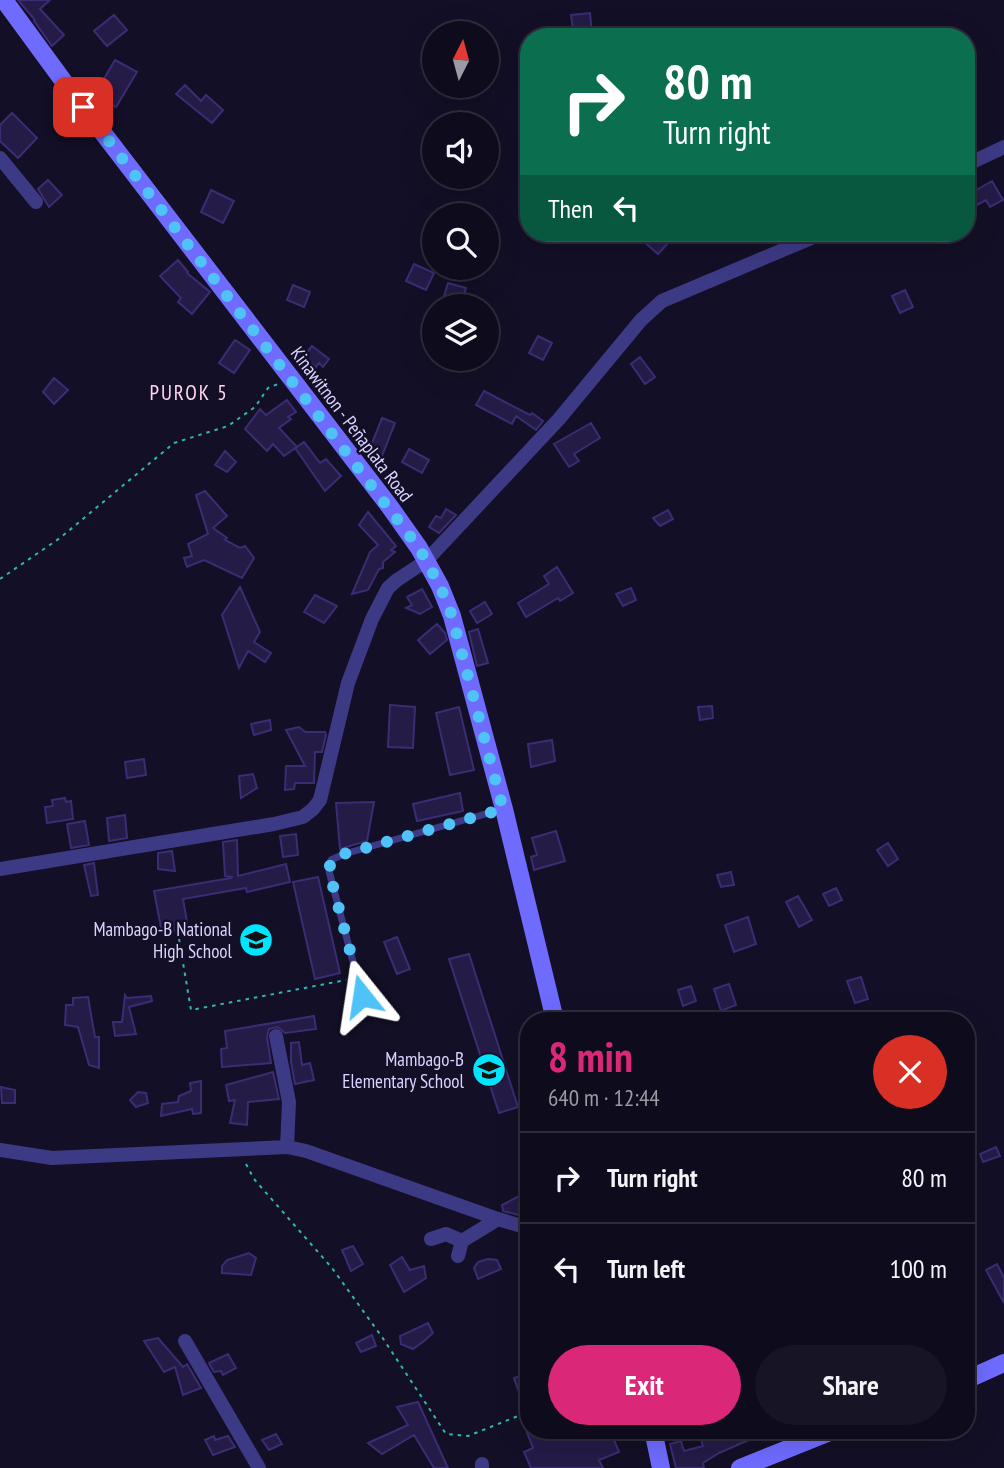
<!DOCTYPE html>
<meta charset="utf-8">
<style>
body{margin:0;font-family:"PT Sans Narrow",sans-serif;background:#171425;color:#f1f3f6;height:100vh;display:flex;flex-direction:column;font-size:26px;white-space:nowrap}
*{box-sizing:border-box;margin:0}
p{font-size:23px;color:#9b9ba3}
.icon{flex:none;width:38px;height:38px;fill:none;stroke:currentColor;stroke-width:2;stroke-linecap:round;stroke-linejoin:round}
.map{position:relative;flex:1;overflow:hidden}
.details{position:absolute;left:520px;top:1012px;width:455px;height:427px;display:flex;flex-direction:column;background:#0e0b1c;border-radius:28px;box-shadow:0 7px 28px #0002,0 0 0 2px #2e2b3b}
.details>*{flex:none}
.banner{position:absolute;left:520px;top:28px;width:455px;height:214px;border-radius:28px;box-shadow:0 7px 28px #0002,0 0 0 2px #2e2b3b;background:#0b6e4f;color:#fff;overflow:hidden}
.needle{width:46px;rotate:6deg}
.controls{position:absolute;left:422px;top:21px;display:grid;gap:14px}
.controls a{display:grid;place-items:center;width:77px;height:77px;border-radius:50%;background:#0e0b1c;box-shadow:0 7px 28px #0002,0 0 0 2px #2e2b3b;font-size:35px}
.pin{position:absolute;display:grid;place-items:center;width:60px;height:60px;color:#fff;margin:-30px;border-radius:14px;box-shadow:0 4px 10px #0006}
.me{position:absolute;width:77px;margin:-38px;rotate:345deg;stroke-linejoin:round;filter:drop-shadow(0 0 5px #0008)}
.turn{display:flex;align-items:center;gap:24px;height:147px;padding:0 28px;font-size:32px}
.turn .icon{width:91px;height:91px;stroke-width:2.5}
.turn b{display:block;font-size:49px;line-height:60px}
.then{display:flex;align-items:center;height:66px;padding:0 28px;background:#0003;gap:14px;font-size:26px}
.round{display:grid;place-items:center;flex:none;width:74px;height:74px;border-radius:37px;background:#171425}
.overview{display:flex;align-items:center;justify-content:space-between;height:119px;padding:0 28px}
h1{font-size:42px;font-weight:700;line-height:52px;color:#db2777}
.button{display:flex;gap:14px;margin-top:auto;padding:14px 28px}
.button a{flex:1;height:80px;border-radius:42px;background:#db2777;color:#fff;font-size:28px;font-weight:700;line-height:80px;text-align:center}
.button a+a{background:#171425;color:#f1f3f6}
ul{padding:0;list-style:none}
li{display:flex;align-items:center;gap:21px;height:91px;padding:0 28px;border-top:2px solid #2e2b3b}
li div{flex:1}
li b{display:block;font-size:26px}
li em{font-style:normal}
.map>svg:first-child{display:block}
.building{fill:#241b47;stroke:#3b2d73;stroke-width:2}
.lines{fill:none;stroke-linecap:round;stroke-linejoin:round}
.path{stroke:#2fb8b0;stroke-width:2;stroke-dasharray:3.5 5;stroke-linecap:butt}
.lane{stroke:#3d3a85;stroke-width:7}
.street{stroke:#3d3a85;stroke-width:14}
.secondary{stroke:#6f6bff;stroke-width:18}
.route{stroke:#4fc3f7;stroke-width:12;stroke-dasharray:0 21.6}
.labels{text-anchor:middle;stroke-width:5;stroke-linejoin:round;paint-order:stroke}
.street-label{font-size:19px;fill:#d9d4ff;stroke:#130f26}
.poi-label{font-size:19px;fill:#d9d4ff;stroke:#130f26;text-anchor:end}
.neighbourhood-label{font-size:21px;letter-spacing:2px;fill:#ffd6f0;stroke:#130f26}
</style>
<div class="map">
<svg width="1004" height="1468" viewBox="0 0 1004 1468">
<rect width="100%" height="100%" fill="#130f26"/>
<path class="building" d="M 18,0 L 50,0 L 40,9 L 64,35 L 52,46 L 34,21 L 35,20 Z
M 590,13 L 592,34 L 574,37 L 571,15 Z
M 114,15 L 127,30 L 107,46 L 94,31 Z
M 115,60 L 137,72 L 116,107 L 95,94 Z
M 185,85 L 201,101 L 206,95 L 223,110 L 212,123 L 176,94 Z
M 12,113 L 37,138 L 18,158 L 0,141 L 0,125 Z
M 48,180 L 62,195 L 49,207 L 38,189 Z
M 992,181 L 1003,200 L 990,207 L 986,200 L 966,211 L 966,196 Z
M 211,190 L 234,201 L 223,223 L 201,212 Z
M 648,233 L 659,233 L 669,242 L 658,254 L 642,240 Z
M 178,260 L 188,272 L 187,273 L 210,292 L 192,314 L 178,302 L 181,298 L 160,276 Z
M 414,264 L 434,273 L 426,290 L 406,281 Z
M 448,283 L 466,288 L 460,306 L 441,306 Z
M 293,285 L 310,292 L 304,307 L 287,300 Z
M 905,290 L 913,307 L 900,313 L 892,296 Z
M 538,336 L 552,343 L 543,360 L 529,353 Z
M 235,340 L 250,350 L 234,373 L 219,363 Z
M 312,346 L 329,359 L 323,367 L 319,363 L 316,367 L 303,357 Z
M 640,357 L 655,377 L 645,384 L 631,364 Z
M 54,378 L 68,390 L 54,404 L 43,392 Z
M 484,391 L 530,415 L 532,413 L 543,421 L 536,430 L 516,416 L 512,424 L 476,405 Z
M 287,400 L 296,412 L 288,417 L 291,419 L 279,428 L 297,447 L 304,442 L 320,463 L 326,459 L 341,476 L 325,491 L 295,448 L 297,447 L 284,456 L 273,444 L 267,451 L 245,429 L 260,409 L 266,415 Z
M 382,418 L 395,423 L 380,461 L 367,456 Z
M 591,423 L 600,438 L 574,454 L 579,461 L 569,467 L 554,444 Z
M 409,449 L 429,460 L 422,473 L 402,462 Z
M 225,451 L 236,462 L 227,472 L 215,465 Z
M 205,491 L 227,516 L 213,528 L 227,538 L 225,540 L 240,548 L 245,546 L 254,558 L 242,578 L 204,560 L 187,567 L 184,558 L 192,556 L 188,544 L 208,534 L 196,495 Z
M 446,509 L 456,515 L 439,533 L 429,527 L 436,516 L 441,518 Z
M 668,510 L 673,519 L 660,526 L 653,518 Z
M 368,512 L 396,546 L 391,550 L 395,552 L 383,562 L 383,568 L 379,569 L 368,590 L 352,594 L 370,552 L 378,545 L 359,525 Z
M 557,567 L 573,593 L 560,601 L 558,598 L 526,617 L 518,603 L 549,584 L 544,576 Z
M 240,587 L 260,632 L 254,642 L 271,653 L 265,662 L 248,651 L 239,668 L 222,615 Z
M 631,588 L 636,600 L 623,606 L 616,594 Z
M 422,589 L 432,607 L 420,614 L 406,608 L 412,605 L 407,597 Z
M 315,595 L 337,606 L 324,623 L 304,612 Z
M 485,602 L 492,614 L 477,623 L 470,611 Z
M 437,624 L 445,633 L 447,640 L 430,654 L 418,640 Z
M 478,629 L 488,663 L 477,666 L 469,632 Z
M 390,705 L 415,707 L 413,748 L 388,747 Z
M 712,706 L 713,718 L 700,720 L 698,707 Z
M 459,707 L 474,770 L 450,775 L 436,713 Z
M 270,720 L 271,730 L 254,735 L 251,724 Z
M 299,727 L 305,732 L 325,732 L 326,735 L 322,752 L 315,752 L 314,783 L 295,783 L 294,789 L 285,790 L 286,766 L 305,766 L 286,730 Z
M 552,740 L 555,761 L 531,767 L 528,744 Z
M 144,759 L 146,775 L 127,778 L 125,762 Z
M 253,774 L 257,788 L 241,798 L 239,776 Z
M 460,793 L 463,811 L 417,821 L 413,804 Z
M 65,798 L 66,802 L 71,801 L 73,819 L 47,823 L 45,807 L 53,806 L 52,800 Z
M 374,802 L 367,841 L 340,849 L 336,803 Z
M 125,815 L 127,838 L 109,841 L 107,818 Z
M 85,821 L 89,845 L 71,848 L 67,824 Z
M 556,831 L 565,861 L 534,870 L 531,857 L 537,855 L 532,838 Z
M 296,834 L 298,855 L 283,857 L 280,836 Z
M 237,840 L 238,876 L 286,864 L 290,882 L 247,892 L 246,888 L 183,899 L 188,928 L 162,933 L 154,891 L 231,878 L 232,877 L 225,876 L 223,842 Z
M 888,843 L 898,859 L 888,866 L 877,850 Z
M 172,851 L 175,871 L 158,869 L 158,853 Z
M 94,863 L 98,895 L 91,896 L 84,865 Z
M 731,872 L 734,885 L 721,887 L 717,875 Z
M 318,877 L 340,973 L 315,979 L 293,882 Z
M 836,888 L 842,900 L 829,906 L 823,894 Z
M 798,896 L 812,920 L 799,927 L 786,902 Z
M 748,917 L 756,944 L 734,952 L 725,925 Z
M 397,937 L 410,969 L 397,974 L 384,942 Z
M 469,954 L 518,1107 L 499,1113 L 449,959 Z
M 861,977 L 868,999 L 855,1003 L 847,981 Z
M 729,984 L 736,1005 L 721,1011 L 714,989 Z
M 691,986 L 696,1001 L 683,1006 L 678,990 Z
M 125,995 L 127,998 L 151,996 L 152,1001 L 129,1007 L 136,1034 L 115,1036 L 113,1022 L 122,1022 Z
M 88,997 L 95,1037 L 99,1037 L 99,1068 L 89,1065 L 78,1027 L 65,1025 L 66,1005 L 73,1005 L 73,998 Z
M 314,1016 L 316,1029 L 285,1033 L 278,1027 L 269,1029 L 267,1037 L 271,1063 L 222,1067 L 221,1049 L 227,1048 L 225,1031 Z
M 299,1042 L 302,1065 L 310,1063 L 314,1080 L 295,1084 L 291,1062 L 291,1043 Z
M 273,1072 L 279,1099 L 248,1102 L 247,1125 L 230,1123 L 235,1100 L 229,1101 L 226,1085 Z
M 201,1081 L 201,1113 L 193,1114 L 192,1109 L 161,1116 L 162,1104 L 178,1102 L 179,1096 L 191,1091 L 190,1083 Z
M 1,1087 L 15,1090 L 15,1103 L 2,1103 Z
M 138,1092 L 146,1093 L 148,1103 L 136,1107 L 130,1100 Z
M 996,1147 L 1000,1156 L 983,1162 L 980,1154 Z
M 519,1196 L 522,1216 L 503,1211 L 502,1205 Z
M 353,1246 L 363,1264 L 351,1271 L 342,1250 Z
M 249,1253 L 256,1258 L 251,1275 L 222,1273 L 222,1266 L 227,1260 Z
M 402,1257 L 410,1270 L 424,1266 L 426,1278 L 404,1292 L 390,1265 Z
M 488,1259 L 497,1260 L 501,1269 L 478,1279 L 474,1268 L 478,1262 Z
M 997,1264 L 1004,1278 L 1004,1303 L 986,1270 Z
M 428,1323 L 433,1333 L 424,1341 L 413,1349 L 401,1344 L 400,1336 Z
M 372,1335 L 376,1346 L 361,1352 L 356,1343 Z
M 158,1338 L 183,1367 L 187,1364 L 201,1388 L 183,1395 L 175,1367 L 164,1372 L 144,1341 Z
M 228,1354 L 236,1368 L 223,1375 L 221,1371 L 214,1372 L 209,1363 Z
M 528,1373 L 528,1389 L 519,1392 L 514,1378 Z
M 418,1402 L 448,1468 L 434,1468 L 414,1435 L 382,1454 L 368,1443 L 408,1425 L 397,1407 Z
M 526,1430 L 587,1430 L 590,1437 L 610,1430 L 619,1452 L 599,1460 L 603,1468 L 531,1468 L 524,1452 L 533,1448 Z
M 735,1430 L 752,1430 L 753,1432 L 764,1430 L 765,1433 L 719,1453 L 703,1463 L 704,1468 L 676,1468 L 670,1444 L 681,1441 L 684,1451 L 703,1446 L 700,1436 L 711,1435 L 713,1439 L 738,1435 Z
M 276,1434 L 282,1444 L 269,1450 L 262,1440 Z
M 214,1436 L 215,1440 L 228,1436 L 235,1447 L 213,1455 L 205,1440 Z"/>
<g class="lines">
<path class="path" d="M 0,579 L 60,538 L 174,443 L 228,426 L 255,407 L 268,388 L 278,384
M 179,939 L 191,1010 L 346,980
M 246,1164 L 254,1179 L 332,1268 L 382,1337 L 446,1434 L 468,1436 L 528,1412"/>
<path class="lane" d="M 362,996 L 329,871 L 331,860 L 344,854 L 503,809"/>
<path class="street" d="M 0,158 L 36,202
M 966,165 L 1004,147
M 0,869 L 274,824 L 303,817 L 313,809 L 320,800 L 348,683 L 372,619 L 388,588 L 397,580 L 426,561 L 559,419 L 641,320 L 662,301 L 823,233
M 276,1036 L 289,1102 L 287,1147
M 0,1150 L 52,1158 L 287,1147 L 306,1151 L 498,1219 L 528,1228
M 431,1239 L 446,1234 L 462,1241
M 458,1256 L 462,1241 L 498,1219
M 185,1341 L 259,1468
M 482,1468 L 482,1464"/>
<path class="secondary" d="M 4,0 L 67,86 L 390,507 L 419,548 L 440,586 L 452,616 L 504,809 L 555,1020
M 966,1380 L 1004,1363
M 653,1430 L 661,1468
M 740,1468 L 835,1430"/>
</g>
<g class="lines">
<path class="route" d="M 83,107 L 419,548 L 440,586 L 452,616 L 503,809 L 344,854 L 331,860 L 329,871 L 362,996"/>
</g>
<defs>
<g id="school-disc" transform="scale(1.75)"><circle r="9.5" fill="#00e5ff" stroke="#130f26"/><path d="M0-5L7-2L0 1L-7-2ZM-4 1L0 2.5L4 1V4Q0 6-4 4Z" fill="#111"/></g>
</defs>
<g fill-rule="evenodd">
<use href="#school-disc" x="256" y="940"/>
<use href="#school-disc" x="489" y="1070"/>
</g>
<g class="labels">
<g class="street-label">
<text transform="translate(352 424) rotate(53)" y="7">Kinawitnon - Peñaplata Road</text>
</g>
<g class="poi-label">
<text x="232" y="936">Mambago-B National<tspan x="232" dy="22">High School</tspan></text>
<text x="464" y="1066">Mambago-B<tspan x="464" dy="22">Elementary School</tspan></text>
</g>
<g class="neighbourhood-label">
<text x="189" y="400">PUROK 5</text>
</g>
</g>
</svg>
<div class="controls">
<a><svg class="needle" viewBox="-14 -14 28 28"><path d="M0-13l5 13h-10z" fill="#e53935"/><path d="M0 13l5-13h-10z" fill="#9b9ba3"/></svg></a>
<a><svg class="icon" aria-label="sound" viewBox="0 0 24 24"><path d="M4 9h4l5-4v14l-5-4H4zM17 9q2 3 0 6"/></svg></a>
<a><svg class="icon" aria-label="search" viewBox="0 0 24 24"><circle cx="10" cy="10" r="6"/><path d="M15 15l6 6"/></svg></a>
<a><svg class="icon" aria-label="layers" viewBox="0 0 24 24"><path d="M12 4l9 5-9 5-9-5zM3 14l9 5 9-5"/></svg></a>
</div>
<div class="pin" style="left:83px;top:107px;background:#d93025"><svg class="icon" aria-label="arrive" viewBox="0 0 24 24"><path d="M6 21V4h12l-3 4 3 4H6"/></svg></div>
<svg class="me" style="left:362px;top:996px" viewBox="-20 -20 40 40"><path d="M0-17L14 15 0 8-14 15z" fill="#4fc3f7" stroke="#fff" stroke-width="4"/></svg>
<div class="banner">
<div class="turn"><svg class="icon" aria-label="right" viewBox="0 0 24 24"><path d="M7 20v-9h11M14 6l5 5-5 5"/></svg><div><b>80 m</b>Turn right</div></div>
<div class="then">Then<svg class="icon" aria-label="left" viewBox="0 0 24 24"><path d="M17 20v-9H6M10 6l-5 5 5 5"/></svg></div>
</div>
<section class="details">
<div class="overview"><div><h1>8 min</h1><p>640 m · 12:44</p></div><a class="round" style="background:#d93025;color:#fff"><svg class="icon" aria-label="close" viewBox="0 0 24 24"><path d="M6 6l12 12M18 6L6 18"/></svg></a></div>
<ul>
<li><svg class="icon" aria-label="right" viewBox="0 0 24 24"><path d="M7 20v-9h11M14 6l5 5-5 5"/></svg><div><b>Turn right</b></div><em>80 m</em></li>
<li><svg class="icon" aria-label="left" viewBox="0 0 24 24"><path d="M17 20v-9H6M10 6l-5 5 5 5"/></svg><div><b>Turn left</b></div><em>100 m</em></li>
</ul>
<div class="button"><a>Exit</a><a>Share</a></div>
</section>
</div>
